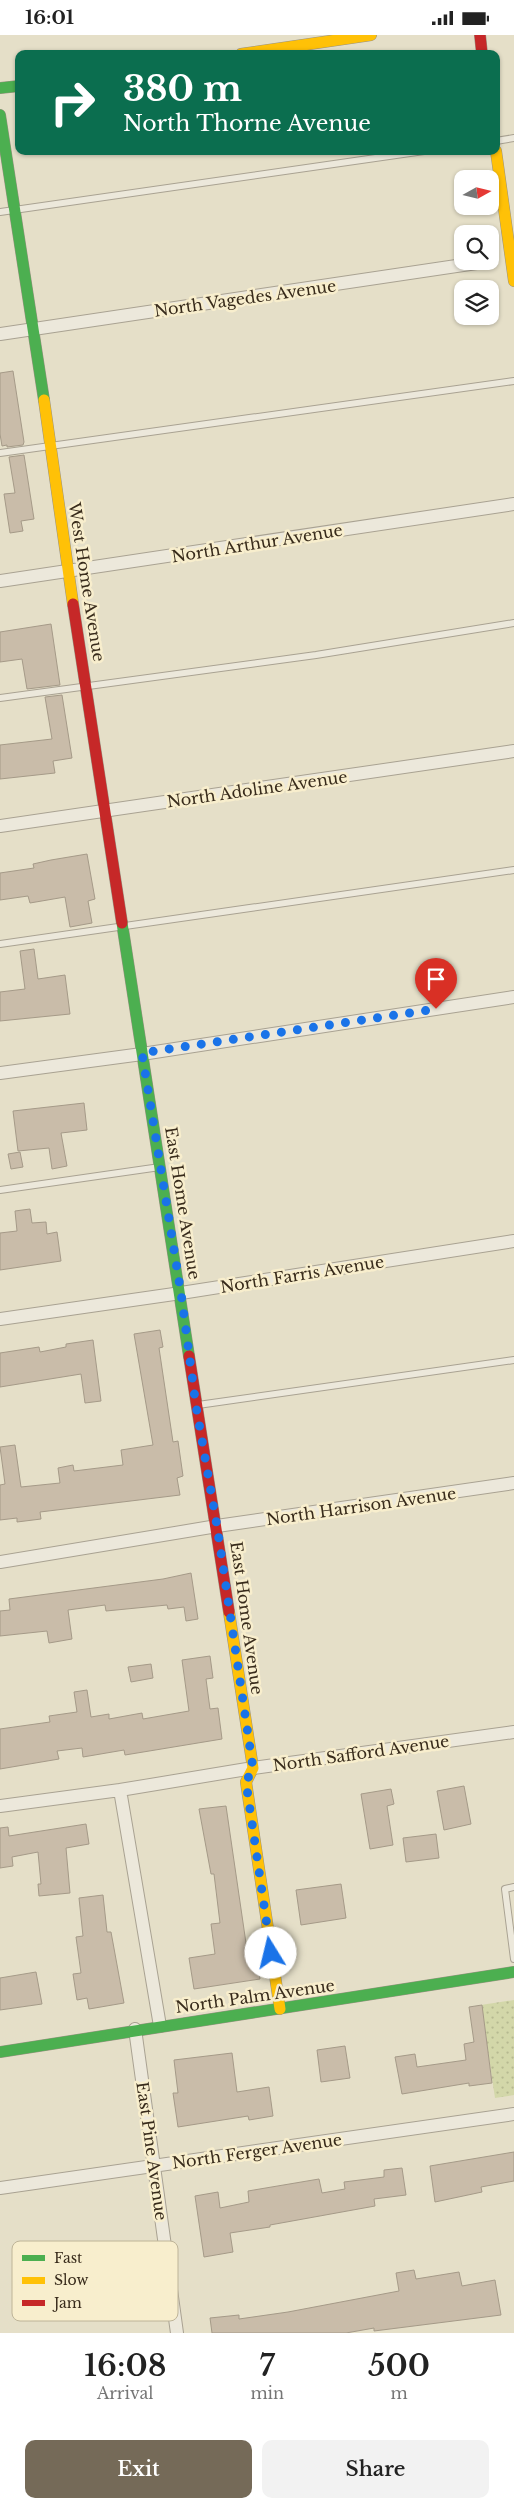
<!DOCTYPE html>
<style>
body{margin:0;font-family:"Libre Baskerville",serif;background:#f2f2f2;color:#222;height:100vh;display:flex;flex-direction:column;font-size:19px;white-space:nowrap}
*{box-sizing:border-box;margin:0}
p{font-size:16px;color:#767676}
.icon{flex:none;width:28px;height:28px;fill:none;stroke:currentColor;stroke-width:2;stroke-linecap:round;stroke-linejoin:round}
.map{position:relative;height:2298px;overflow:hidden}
.sheet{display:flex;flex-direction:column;background:#fff;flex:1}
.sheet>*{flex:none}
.top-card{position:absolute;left:15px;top:15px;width:485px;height:105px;border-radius:10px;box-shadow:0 1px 4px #0004;background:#0b6e4f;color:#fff;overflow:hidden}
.needle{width:32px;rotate:82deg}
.fabs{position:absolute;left:454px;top:135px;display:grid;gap:10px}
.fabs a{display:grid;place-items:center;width:45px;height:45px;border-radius:10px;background:#fff;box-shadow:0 1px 4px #0004;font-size:25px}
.pin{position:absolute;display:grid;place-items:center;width:42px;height:42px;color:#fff;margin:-51px -21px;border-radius:50% 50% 50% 0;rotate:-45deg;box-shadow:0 0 5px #0007}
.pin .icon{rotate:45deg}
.me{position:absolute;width:55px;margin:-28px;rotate:351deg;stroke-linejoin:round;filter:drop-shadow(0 0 4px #0008)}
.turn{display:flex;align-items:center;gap:18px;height:105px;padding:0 25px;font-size:22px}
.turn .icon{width:65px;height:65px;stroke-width:2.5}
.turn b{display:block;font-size:35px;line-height:42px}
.eta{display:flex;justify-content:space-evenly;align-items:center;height:85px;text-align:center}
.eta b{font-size:30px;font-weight:600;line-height:35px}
.primary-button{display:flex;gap:10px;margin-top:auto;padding:10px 25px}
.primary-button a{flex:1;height:58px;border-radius:10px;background:#756a58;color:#fff;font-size:20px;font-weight:600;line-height:58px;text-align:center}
.primary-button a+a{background:#f2f2f2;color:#222}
.status{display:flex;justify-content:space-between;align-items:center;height:35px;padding:0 25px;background:#fff;direction:ltr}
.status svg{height:14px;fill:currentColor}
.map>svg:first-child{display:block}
.green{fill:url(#green-dots)}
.building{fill:#c9bca9;stroke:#a59a88}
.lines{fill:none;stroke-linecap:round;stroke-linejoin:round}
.lane-casing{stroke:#a9a292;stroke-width:8}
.street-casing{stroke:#a9a292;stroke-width:14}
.fast-casing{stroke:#999282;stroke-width:12}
.slow-casing{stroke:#999282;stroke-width:12}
.jam-casing{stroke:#999282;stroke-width:12}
.lane{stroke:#ece8db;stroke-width:6}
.street{stroke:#ece8db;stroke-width:12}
.fast{stroke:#4caf50;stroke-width:11}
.slow{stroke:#ffc107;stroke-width:11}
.jam{stroke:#c62828;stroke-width:11}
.route{stroke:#1a73e8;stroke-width:9;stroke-dasharray:0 16.2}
.labels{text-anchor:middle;stroke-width:5;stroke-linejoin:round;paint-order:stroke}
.street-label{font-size:16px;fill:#382b1b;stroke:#f8eecd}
.key{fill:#f8eecd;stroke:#beb498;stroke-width:1}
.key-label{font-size:14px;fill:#382b1b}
</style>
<div class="status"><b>16:01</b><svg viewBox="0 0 49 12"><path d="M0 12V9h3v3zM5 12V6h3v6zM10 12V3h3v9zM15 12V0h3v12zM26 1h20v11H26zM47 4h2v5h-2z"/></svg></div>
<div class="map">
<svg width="514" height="2298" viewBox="0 0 514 2298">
<defs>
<pattern id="green-dots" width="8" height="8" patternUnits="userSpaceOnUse" patternTransform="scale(1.25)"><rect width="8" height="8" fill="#d3d7a9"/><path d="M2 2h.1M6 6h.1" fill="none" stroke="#b6b991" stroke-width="1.8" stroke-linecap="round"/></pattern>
</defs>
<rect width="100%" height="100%" fill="#e5dfc8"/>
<path class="green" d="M 514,1965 L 514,2060 L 495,2063 L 481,1970 Z"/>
<path class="building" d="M 13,336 L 24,407 L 23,410 L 7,412 L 7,410 L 2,411 L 0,399 L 0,338 Z
M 24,420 L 34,484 L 21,486 L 23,496 L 10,498 L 4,459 L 15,458 L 9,422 Z
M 51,589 L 60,650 L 27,654 L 22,624 L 0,627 L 0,597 Z
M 62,660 L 72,723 L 53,726 L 55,738 L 0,744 L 0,710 L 52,704 L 45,662 Z
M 87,819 L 95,864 L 88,866 L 92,888 L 70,892 L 65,862 L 30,868 L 28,861 L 0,865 L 0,838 L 34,833 L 33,829 L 51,825 Z
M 34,914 L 38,944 L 65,940 L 70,979 L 0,986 L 0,957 L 25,954 L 20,916 Z
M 84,1068 L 87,1095 L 61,1098 L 67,1131 L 52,1134 L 49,1113 L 18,1116 L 13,1076 Z
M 20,1117 L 23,1132 L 11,1134 L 8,1119 Z
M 30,1174 L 32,1188 L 46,1187 L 47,1199 L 57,1197 L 61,1226 L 0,1235 L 0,1198 L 17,1196 L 15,1176 Z
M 160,1295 L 163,1312 L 159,1313 L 173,1407 L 178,1406 L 183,1441 L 177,1443 L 180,1460 L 40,1477 L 41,1484 L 17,1487 L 17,1483 L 0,1485 L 0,1450 L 5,1449 L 0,1412 L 15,1410 L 21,1452 L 60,1448 L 58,1433 L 73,1430 L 74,1436 L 123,1430 L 121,1415 L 153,1410 L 134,1299 Z
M 93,1305 L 101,1366 L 85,1368 L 81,1339 L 0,1352 L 0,1318 L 39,1312 L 40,1317 L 66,1312 L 66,1309 Z
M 191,1538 L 198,1584 L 186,1586 L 184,1572 L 168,1574 L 167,1570 L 106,1576 L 105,1570 L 68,1575 L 72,1604 L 49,1608 L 47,1596 L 0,1601 L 0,1576 L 10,1575 L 9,1564 L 163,1544 Z
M 210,1621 L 213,1643 L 206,1644 L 210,1674 L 218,1673 L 222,1704 L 125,1720 L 124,1715 L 83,1722 L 82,1713 L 57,1716 L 59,1724 L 0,1734 L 0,1694 L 50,1687 L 49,1681 L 77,1677 L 74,1657 L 87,1655 L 91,1682 L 109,1679 L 109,1684 L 142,1678 L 143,1684 L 189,1676 L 182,1625 Z
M 151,1629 L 153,1643 L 131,1647 L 128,1632 Z
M 464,1751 L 471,1789 L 444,1795 L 437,1756 Z
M 391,1754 L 394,1769 L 387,1771 L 393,1810 L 370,1814 L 361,1759 Z
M 226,1771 L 247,1915 L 255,1914 L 260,1944 L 194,1954 L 189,1923 L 215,1919 L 211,1889 L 220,1888 L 214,1839 L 211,1839 L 199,1774 Z
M 86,1789 L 89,1809 L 66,1813 L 70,1858 L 39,1861 L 38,1849 L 41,1849 L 38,1817 L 12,1822 L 13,1831 L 0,1833 L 0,1793 L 8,1792 L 9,1801 Z
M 436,1799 L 439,1823 L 406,1827 L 403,1803 Z
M 341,1849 L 346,1883 L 301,1890 L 296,1855 Z
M 103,1860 L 107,1897 L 111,1897 L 124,1968 L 89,1974 L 87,1963 L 77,1965 L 73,1939 L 81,1938 L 76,1902 L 83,1901 L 79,1863 Z
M 36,1937 L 42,1969 L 0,1975 L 0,1943 Z
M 482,1970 L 492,2048 L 469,2051 L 469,2048 L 402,2059 L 395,2022 L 415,2019 L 417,2032 L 466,2025 L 464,2009 L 474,2007 L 469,1972 Z
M 345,2011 L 350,2043 L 321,2047 L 317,2015 Z
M 232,2018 L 237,2057 L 269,2052 L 273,2081 L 249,2085 L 248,2081 L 178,2092 L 173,2058 L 178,2058 L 174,2025 Z
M 514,2117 L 514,2146 L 481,2152 L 482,2157 L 435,2167 L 430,2131 Z
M 402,2133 L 406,2160 L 374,2164 L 375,2171 L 270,2190 L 270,2192 L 230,2198 L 233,2217 L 204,2222 L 195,2161 L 218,2157 L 220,2173 L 249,2167 L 248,2156 L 319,2144 L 322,2158 L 345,2154 L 344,2147 L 384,2142 L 384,2135 Z
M 414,2235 L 416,2244 L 459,2237 L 462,2251 L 495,2245 L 501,2280 L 374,2296 L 374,2293 L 346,2298 L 212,2298 L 210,2283 L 239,2280 L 239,2284 L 288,2277 L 399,2256 L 396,2238 Z"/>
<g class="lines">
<g class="lane-casing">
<path id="lane" d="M 496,106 L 514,103
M 0,177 L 424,116
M 0,418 L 514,346
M 0,663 L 316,620 L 514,588
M 0,909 L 514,835
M 0,1155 L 160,1132
M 198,1370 L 514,1325
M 514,1852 L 505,1854 L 514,1924"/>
</g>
<g class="street-casing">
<path id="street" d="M 0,299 L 490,226
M 0,546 L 514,469
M 0,791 L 514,716
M 0,1038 L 142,1019 L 514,962
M 0,1284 L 181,1258 L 514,1206
M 0,1527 L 217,1491 L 514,1448
M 120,1755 L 160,1991
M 0,1771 L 120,1755 L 253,1733 L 514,1697
M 135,1994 L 177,2298
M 0,2153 L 514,2079"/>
</g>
<g class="fast-casing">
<path id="fast" d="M 0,53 L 19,51
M 0,80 L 44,365
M 122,888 L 189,1321
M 0,2017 L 514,1937"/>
</g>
<g class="slow-casing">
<path id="slow" d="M 241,19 L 371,0
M 496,116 L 514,246
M 44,365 L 73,569
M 229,1577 L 253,1733 L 246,1747 L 280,1974"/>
</g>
<g class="jam-casing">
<path id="jam" d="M 480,0 L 482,19
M 73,569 L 122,888
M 189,1321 L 229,1577"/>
</g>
<use href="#lane" class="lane"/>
<use href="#street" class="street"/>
<use href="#fast" class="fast"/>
<use href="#slow" class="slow"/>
<use href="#jam" class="jam"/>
</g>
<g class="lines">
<path class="route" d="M 271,1918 L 246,1747 L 253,1733 L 217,1491 L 196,1371 L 181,1258 L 142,1018 L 436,974"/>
</g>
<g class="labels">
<g class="street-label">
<text transform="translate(245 263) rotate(-8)" y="6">North Vagedes Avenue</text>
<text transform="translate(257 508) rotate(-9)" y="6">North Arthur Avenue</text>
<text transform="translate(87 547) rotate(81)" y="6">West Home Avenue</text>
<text transform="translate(257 754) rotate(-8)" y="6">North Adoline Avenue</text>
<text transform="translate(183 1168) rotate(81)" y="6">East Home Avenue</text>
<text transform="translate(302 1239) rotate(-9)" y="6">North Farris Avenue</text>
<text transform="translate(361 1471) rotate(-8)" y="6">North Harrison Avenue</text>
<text transform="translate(247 1583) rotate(82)" y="6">East Home Avenue</text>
<text transform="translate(361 1718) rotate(-8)" y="6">North Safford Avenue</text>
<text transform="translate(255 1961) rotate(-8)" y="6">North Palm Avenue</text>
<text transform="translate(152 2116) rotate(82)" y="6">East Pine Avenue</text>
<text transform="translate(257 2116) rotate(-8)" y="6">North Ferger Avenue</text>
</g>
</g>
<rect x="12" y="2206" width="166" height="80" rx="8" class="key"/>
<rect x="22" y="2220" width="23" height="6" fill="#4caf50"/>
<rect x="22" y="2242" width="23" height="7" fill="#ffc107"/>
<rect x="22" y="2265" width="23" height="6" fill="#c62828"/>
<g class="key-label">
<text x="54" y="2228">Fast</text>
<text x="54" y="2250">Slow</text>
<text x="54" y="2273">Jam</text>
</g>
</svg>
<div class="fabs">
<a><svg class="needle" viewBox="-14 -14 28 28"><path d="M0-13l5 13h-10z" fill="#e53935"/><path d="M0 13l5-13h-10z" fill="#767676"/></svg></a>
<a><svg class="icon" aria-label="search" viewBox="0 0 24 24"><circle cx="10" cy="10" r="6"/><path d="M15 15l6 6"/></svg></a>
<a><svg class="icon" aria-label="layers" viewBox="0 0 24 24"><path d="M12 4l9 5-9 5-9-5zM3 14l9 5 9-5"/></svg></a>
</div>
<div class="pin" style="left:436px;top:974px;background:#d93025"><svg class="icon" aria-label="arrive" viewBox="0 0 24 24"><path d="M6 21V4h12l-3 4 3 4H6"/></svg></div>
<svg class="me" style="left:271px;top:1918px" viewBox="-20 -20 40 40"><circle r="19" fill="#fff"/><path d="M0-13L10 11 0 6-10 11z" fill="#1a73e8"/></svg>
<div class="top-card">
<div class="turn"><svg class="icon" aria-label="right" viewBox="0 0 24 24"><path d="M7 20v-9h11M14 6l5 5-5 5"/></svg><div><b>380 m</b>North Thorne Avenue</div></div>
</div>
</div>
<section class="sheet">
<div class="eta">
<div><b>16:08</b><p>Arrival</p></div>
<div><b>7</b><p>min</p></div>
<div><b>500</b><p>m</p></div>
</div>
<div class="primary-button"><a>Exit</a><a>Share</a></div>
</section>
